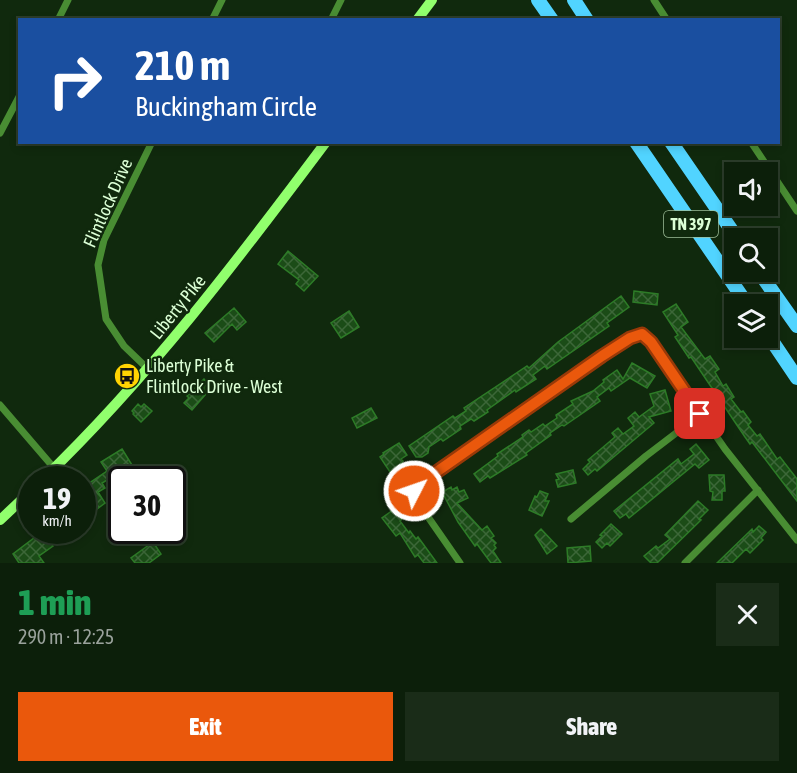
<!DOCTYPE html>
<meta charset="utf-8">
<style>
body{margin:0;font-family:"Asap Condensed",sans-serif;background:#1a2c18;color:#f1f3f6;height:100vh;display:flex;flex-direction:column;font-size:22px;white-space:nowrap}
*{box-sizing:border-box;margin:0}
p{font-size:20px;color:#9aa29c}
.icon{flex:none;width:33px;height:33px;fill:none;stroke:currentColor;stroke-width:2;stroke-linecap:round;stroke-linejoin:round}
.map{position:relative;height:563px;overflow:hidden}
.details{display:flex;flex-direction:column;background:#0c1f0a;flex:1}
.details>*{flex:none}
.guide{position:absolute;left:18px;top:18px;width:762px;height:126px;border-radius:0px;box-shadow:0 3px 9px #0003,0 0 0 2px #2c3d2b;background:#1a4fa0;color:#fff;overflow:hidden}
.buttons{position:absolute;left:724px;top:162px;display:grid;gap:12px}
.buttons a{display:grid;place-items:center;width:54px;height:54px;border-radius:0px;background:#0c1f0a;box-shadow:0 3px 9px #0003,0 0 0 2px #2c3d2b;font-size:30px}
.speed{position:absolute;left:18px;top:466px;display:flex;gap:12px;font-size:30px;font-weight:700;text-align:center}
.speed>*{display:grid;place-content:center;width:78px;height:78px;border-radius:50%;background:#0c1f0a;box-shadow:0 3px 9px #0003,0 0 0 2px #2c3d2b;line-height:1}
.speed small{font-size:15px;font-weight:400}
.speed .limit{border:3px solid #111;border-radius:9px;background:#fff;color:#111}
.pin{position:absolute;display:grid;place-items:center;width:51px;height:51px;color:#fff;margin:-26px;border-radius:12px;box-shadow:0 3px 9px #0006}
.me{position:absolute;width:66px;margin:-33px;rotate:49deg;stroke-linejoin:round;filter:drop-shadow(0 0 4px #0008)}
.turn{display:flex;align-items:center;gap:21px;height:126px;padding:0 18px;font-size:27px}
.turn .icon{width:78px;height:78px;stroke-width:2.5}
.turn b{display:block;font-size:42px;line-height:51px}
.round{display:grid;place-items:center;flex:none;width:63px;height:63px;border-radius:0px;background:#1a2c18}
.headline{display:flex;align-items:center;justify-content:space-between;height:102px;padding:0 18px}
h1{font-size:36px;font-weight:800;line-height:45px;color:#1e9e55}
.primary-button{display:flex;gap:12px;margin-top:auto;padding:12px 18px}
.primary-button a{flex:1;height:69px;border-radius:0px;background:#ea580c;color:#fff;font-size:24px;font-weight:800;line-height:69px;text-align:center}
.primary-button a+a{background:#1a2c18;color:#f1f3f6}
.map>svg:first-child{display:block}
.building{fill:url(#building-cross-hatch);stroke:#2d7b27;stroke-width:1.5}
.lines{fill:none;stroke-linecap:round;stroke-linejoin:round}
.street{stroke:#498d33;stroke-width:7}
.secondary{stroke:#91ff6d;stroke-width:10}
.highway{stroke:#51d4ff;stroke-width:14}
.route-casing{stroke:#983908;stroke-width:15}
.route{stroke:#ea580c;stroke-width:10}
.labels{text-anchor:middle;stroke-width:5;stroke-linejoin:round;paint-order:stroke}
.shield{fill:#10290d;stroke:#9fbf9a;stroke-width:1.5}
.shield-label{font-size:16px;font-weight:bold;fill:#dcffd6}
.street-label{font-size:18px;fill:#dcffd6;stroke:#10290d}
.poi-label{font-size:18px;fill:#dcffd6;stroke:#10290d;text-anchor:start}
</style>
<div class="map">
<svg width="797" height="563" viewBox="0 0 797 563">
<defs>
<pattern id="building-cross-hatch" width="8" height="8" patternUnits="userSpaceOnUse" patternTransform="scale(1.5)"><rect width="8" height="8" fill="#1b4c17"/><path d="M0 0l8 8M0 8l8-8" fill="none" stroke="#3c6738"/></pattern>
</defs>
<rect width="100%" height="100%" fill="#10290d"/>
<path class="building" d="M 288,251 L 318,276 L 304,291 L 296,284 L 299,280 L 278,264 Z
M 634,291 L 658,294 L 657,305 L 633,302 Z
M 621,296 L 629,307 L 607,323 L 609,326 L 547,369 L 545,366 L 533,375 L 536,379 L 516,392 L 515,390 L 487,410 L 488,412 L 474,421 L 471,419 L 460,426 L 461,429 L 443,441 L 441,439 L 429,447 L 428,453 L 422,457 L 416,457 L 409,446 L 453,416 L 455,418 L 466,411 L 464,408 L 527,366 L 529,368 L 558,342 Z
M 676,304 L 688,322 L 681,327 L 705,359 L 710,356 L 719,369 L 715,372 L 723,386 L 726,384 L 734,397 L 731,399 L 741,412 L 743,411 L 751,422 L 748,425 L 757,436 L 760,434 L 777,459 L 780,457 L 797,479 L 797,501 L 752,442 L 750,444 L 745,437 L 691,357 L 689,358 L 675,337 L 678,335 L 663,312 Z
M 234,308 L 246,322 L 237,330 L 232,324 L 214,342 L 205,333 Z
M 349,311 L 359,327 L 341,338 L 331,323 Z
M 632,363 L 655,376 L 647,388 L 630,378 L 611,391 L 609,388 L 597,397 L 600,401 L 564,426 L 562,425 L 550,433 L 551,435 L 526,453 L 527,455 L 490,478 L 488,476 L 480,482 L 474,474 L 498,456 L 497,454 L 523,437 L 522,435 L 529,430 L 531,432 L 543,424 L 545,426 L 557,418 L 556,415 L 573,404 L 571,401 L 593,391 L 604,382 L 603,380 L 617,370 L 623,379 Z
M 204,379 L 212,387 L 192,410 L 184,403 L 189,398 L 187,396 Z
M 665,390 L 671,411 L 649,417 L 654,423 L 597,471 L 595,469 L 588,475 L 583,469 L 590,462 L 588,460 L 615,437 L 612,433 L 618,428 L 623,434 L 634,426 L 628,418 L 635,412 L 639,417 L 654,406 L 650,394 Z
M 138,404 L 141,407 L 144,404 L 152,411 L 141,422 L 133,414 L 134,413 L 132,411 Z
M 371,408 L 377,418 L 357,428 L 352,418 Z
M 399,443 L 407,455 L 401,459 L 403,461 L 399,466 L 390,472 L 380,457 L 384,454 L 383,453 Z
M 696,444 L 709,460 L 699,468 L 695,464 L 629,518 L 626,514 L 620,518 L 614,511 L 678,459 L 681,464 L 694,454 L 690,449 Z
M 122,449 L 132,465 L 102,483 L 105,488 L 98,492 L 105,503 L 97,509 L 82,488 L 107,471 L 101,462 Z
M 573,470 L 576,483 L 558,487 L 556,480 L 559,479 L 556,474 Z
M 709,475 L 724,475 L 725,491 L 722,491 L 722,500 L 712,500 L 713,492 L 710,491 Z
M 451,487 L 452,490 L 457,487 L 459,492 L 464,490 L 468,498 L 457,503 L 482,530 L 487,526 L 494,536 L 491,538 L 496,543 L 494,545 L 496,548 L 493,551 L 501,563 L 491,563 L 477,544 L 475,546 L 458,522 L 442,492 Z
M 540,491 L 548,494 L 545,501 L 549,501 L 542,516 L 529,510 L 535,496 L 537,497 Z
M 698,501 L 708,510 L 699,519 L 701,520 L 657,563 L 651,563 L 644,556 L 656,546 L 658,548 L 670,539 L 665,535 Z
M 393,510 L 402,519 L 400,521 L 409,533 L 410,531 L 416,539 L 418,537 L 437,563 L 424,563 L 418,555 L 415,557 L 400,533 L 396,536 L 382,518 Z
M 611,524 L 622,534 L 610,546 L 607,543 L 602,548 L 596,542 L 602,536 L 600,535 Z
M 759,526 L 766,532 L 761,538 L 763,540 L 750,553 L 746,549 L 732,563 L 717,563 L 752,529 L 753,532 Z
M 541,529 L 557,546 L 547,554 L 535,535 Z
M 43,531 L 53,546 L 39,556 L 44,563 L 19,563 L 13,554 Z
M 153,542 L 161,554 L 149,563 L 135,563 L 131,558 Z
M 590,546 L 591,561 L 568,563 L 567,548 Z"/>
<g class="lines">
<path class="street" d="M 654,0 L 667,20
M 58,20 L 68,0
M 212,20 L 222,0
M 331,20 L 341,0
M 0,133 L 20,95
M 751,142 L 797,211
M 148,369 L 124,346 L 106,319 L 98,265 L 104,240 L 152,142
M 0,405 L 54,468
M 571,519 L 646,456 L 701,414
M 460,563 L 419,504 L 414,491 L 425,480 L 602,356 L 630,338 L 642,334 L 651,342 L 725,449 L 797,540
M 685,563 L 758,490"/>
<path class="secondary" d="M 417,20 L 432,0
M 42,480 C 149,377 237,261 326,142
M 0,520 L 32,490"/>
<path class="highway" d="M 538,0 L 552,20
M 574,0 L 587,20
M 636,142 L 747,304
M 671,142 L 737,238
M 759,272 L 797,326
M 768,335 L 797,378"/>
</g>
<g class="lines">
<g class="route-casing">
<path id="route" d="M 414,491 L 425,480 L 602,356 L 630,338 L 642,334 L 651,342 L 700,414"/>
</g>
<use href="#route" class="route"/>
</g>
<defs>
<g id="bus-disc" transform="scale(1.35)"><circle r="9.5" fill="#ffd302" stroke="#10290d"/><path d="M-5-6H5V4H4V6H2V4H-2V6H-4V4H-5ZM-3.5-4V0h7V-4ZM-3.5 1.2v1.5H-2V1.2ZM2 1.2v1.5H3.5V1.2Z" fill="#111"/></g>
</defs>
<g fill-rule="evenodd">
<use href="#bus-disc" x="127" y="376"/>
</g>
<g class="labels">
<rect class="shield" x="664" y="211" width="54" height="26" rx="4.5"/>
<g class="shield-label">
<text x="691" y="230">TN 397</text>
</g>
<g class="street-label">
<text transform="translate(108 203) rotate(-66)" y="6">Flintlock Drive</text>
<text transform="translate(178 307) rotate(-51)" y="6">Liberty Pike</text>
</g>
<g class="poi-label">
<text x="146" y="372">Liberty Pike &amp;<tspan x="146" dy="21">Flintlock Drive - West</tspan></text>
</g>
</g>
</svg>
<div class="buttons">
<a><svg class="icon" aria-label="sound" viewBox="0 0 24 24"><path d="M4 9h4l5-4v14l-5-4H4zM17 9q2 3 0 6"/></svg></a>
<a><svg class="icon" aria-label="search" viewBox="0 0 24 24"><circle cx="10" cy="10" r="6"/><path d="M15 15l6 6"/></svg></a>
<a><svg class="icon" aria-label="layers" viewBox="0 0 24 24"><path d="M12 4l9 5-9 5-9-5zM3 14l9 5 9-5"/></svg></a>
</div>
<div class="speed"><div>19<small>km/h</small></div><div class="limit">30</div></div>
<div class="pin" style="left:700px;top:414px;background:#d93025"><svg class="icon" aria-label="arrive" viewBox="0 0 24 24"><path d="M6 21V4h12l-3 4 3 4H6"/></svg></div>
<svg class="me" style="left:414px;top:491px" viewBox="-20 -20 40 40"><circle r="17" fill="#ea580c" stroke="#fff" stroke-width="3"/><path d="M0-11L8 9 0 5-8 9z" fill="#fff"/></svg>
<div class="guide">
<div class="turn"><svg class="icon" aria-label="right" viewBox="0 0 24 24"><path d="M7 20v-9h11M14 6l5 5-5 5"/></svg><div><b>210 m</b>Buckingham Circle</div></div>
</div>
</div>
<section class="details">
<div class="headline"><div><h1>1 min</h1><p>290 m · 12:25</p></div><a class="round"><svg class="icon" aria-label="close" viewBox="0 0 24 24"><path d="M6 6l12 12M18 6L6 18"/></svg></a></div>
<div class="primary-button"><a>Exit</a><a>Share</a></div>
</section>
